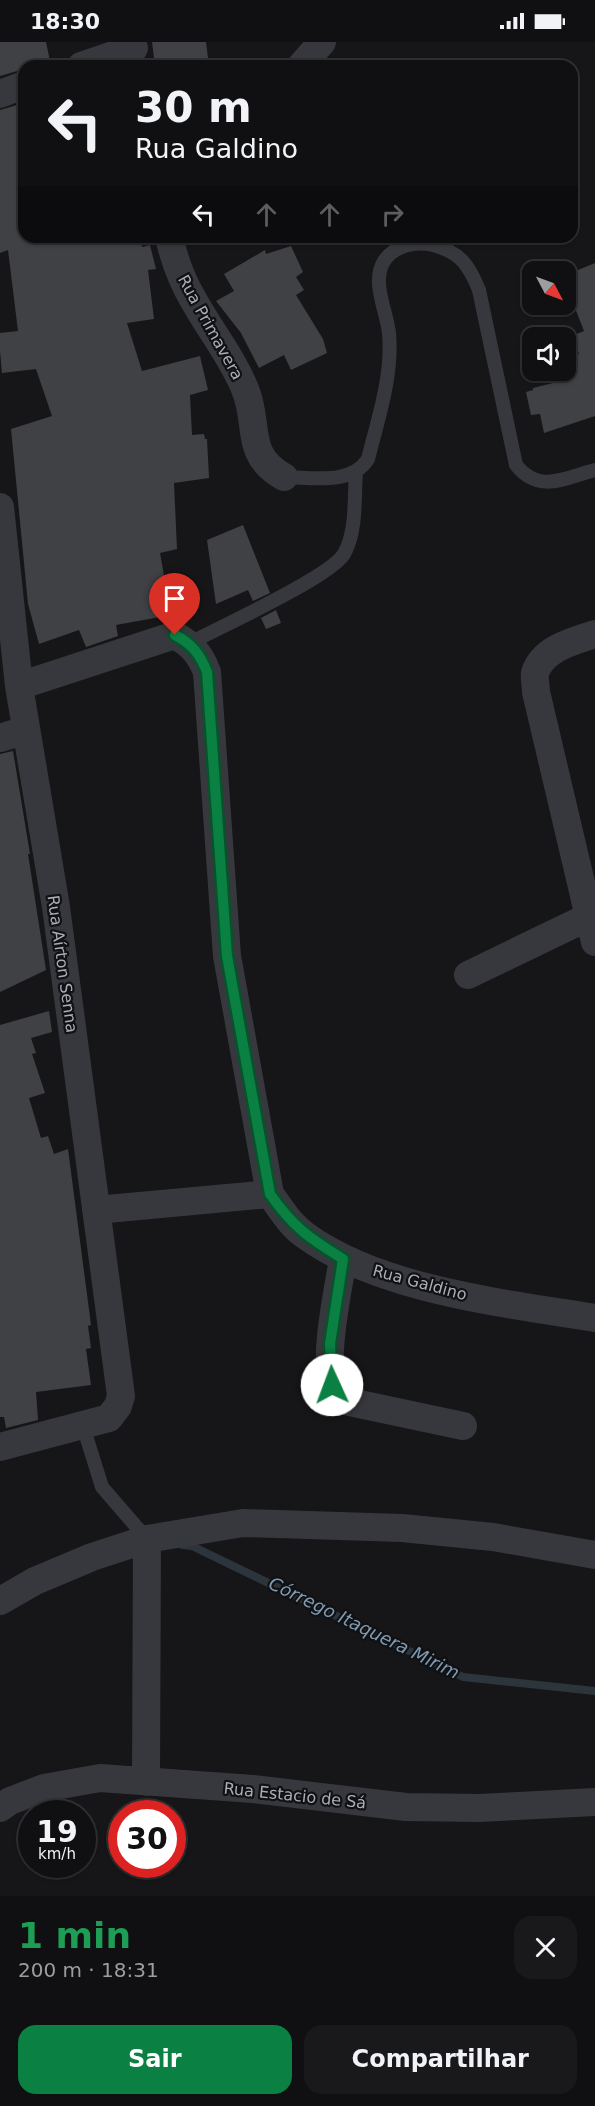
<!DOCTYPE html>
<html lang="pt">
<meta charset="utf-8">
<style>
body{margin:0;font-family:"DejaVu Sans",sans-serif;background:#19191b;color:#f1f3f6;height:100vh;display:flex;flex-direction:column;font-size:22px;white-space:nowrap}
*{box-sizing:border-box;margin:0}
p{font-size:20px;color:#9c9d9f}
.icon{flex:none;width:33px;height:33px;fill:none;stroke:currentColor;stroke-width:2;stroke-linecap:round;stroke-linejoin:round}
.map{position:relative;height:1854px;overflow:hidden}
.panel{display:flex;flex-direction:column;background:#101012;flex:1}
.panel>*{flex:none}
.guide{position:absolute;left:18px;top:18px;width:560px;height:183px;border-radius:18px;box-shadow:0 2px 4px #0004,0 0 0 2px #303032;background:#101012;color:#f1f3f6;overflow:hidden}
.needle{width:39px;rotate:131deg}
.controls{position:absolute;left:522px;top:219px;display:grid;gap:12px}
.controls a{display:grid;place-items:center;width:54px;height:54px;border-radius:12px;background:#101012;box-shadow:0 2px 4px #0004,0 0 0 2px #303032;font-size:30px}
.speed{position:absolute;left:18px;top:1758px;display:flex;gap:12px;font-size:30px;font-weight:700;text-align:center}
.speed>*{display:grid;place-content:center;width:78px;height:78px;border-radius:50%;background:#101012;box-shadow:0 2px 4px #0004,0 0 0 2px #303032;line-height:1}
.speed small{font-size:15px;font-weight:400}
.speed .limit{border:9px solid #d22;background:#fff;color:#111}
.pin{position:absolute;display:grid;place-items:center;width:51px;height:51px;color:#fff;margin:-62px -26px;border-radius:50% 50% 50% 0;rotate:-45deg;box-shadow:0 0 6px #0007}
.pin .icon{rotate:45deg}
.me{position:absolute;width:66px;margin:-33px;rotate:358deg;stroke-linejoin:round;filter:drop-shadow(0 0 4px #0008)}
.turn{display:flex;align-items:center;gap:21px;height:126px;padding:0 18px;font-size:27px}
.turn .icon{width:78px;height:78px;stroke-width:2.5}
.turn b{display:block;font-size:42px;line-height:51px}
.lanes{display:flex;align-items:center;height:57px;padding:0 18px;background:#0003;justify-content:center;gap:30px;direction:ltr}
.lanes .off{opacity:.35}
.round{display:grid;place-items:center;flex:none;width:63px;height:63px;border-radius:18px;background:#19191b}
.overview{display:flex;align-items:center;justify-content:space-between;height:102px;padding:0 18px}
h1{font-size:36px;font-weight:700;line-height:45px;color:#1e9e55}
.action{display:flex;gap:12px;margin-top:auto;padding:12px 18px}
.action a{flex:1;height:69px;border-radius:18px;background:#0b8043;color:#fff;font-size:24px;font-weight:700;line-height:69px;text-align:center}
.action a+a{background:#19191b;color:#f1f3f6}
.status{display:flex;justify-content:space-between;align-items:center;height:42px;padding:0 30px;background:#101012;direction:ltr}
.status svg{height:16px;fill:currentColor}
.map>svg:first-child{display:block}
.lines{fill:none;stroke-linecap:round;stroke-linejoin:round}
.stream{stroke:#2c353c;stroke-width:8}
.building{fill:#404145}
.lane{stroke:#37383d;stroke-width:14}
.street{stroke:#37383d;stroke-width:28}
.route-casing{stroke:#07532c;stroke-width:15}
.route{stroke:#0b8043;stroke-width:10}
.labels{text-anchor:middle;stroke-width:4.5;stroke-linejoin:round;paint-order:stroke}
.street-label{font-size:16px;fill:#a8adb8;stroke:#111113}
.water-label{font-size:18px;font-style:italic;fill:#7f9bb3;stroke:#111113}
</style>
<div class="status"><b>18:30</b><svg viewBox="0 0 49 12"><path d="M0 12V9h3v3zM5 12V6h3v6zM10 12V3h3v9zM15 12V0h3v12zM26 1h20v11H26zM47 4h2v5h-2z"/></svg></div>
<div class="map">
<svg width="595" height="1854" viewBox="0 0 595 1854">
<rect width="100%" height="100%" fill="#161618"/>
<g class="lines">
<path class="stream" d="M 182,1503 L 192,1504 L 463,1635 L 595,1649"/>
</g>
<path class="building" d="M 0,0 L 46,0 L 50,19 L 38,24 L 24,24 L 24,27 L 0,34 Z
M 152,0 L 206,0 L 209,24 L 155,24 Z
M 24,61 L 24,195 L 141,195 L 142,205 L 150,203 L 156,227 L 148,228 L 154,277 L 127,281 L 142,329 L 200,314 L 208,348 L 190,353 L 192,393 L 204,392 L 205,397 L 207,397 L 209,436 L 174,441 L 177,507 L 160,511 L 171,573 L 116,583 L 118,594 L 86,605 L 79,588 L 39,602 L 28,562 L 11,387 L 52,374 L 36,327 L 2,331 L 0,309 L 0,291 L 18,289 L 8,208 L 0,211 L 0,68 Z
M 291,204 L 303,230 L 296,235 L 304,248 L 296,253 L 323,297 L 327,311 L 291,328 L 284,313 L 259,326 L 241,291 L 216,259 L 234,249 L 224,232 L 265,208 L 266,212 Z
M 595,221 L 595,374 L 544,391 L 540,372 L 531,373 L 526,350 L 533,348 L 533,346 L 561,339 L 560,333 L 566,330 L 566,318 L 579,312 L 572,294 L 584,289 L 570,253 L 571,252 L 566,233 Z
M 243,483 L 270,551 L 253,559 L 248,548 L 216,562 L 207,498 Z
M 276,568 L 281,581 L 266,587 L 261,576 Z
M 13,709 L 30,812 L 28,812 L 46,928 L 0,950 L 0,712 Z
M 49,969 L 52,990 L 31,996 L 36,1011 L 32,1012 L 45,1051 L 29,1056 L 41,1096 L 48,1094 L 54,1112 L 68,1107 L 91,1283 L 88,1284 L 91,1306 L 86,1307 L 91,1343 L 36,1350 L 38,1378 L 6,1386 L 4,1375 L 0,1375 L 0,983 Z"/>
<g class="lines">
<path class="lane" d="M 284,435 C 311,435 351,444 368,417 C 378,377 393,333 389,291 C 387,270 371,240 384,219 C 395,203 415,199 433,203 C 460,210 469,223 479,248 L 516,423 C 539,452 564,436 595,428
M 190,601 C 220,585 330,535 344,512 C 357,489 354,456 356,430
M 83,1384 L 102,1445 L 147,1497"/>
<path class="street" d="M 81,24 L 134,6
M 301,24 L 322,0
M 0,52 L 24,43
M 169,195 C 174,217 182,239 194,259 C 210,288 232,315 245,347 C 260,382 243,412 284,435
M 0,465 L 19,644 L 56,865 L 121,1354 L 118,1364 L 109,1376 L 0,1405
M 595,592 C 574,599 543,606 535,631 C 534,636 536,644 536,650 L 595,900
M 19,644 L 175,593 C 192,603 200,612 207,630 L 227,914 L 270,1152 C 281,1167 290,1183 306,1194 C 381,1248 504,1261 595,1276
M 0,696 L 26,688
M 468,933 L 590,874
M 96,1168 L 270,1152
M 343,1217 C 338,1248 323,1317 333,1346 C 335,1353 339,1355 345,1359 L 463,1384
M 0,1559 L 35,1539 L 92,1515 L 147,1497 L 243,1481 L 402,1486 L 493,1495 L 595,1513
M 146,1740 L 147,1497
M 0,1766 L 10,1759 L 44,1746 L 100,1736 L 253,1747 L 406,1765 L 479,1766 L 595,1760"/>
</g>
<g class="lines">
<g class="route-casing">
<path id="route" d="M 175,593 C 192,602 200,612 207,630 L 227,914 L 270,1152 C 293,1185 309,1196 343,1217 L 330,1302 L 332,1343"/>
</g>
<use href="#route" class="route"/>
</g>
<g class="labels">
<g class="street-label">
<text transform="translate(211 285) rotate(61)" y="6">Rua Primavera</text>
<text transform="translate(63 922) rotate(82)" y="6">Rua Aírton Senna</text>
<text transform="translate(420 1240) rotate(15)" y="6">Rua Galdino</text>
<text transform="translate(295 1753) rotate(6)" y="6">Rua Estacio de Sá</text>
</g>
<g class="water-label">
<text transform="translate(364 1586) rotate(26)" y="6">Córrego Itaquera Mirim</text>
</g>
</g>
</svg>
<div class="controls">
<a><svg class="needle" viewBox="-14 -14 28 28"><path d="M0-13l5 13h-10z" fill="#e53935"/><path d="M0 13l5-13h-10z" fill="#9c9d9f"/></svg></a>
<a><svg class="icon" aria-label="sound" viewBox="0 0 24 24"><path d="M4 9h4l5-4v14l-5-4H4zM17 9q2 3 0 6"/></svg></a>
</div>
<div class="speed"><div>19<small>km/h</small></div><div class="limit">30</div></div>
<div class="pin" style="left:175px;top:593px;background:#d93025"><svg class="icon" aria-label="arrive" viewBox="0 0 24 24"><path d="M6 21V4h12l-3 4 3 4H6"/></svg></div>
<svg class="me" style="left:332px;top:1343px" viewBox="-20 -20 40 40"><circle r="19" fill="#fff"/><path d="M0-13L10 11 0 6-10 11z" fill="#0b8043"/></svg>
<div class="guide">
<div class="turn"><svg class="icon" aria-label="left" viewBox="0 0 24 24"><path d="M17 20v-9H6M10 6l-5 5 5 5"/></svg><div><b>30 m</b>Rua Galdino</div></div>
<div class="lanes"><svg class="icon" aria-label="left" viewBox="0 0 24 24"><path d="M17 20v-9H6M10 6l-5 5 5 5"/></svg><svg class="icon off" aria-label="ahead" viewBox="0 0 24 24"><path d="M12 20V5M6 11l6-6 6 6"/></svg><svg class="icon off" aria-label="ahead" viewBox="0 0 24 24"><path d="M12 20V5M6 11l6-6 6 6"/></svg><svg class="icon off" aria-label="right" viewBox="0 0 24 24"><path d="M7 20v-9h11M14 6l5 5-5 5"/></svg></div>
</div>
</div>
<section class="panel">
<div class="overview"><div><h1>1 min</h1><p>200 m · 18:31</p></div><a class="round"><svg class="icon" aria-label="close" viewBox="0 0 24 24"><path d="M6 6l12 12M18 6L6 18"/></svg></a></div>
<div class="action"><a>Sair</a><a>Compartilhar</a></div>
</section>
